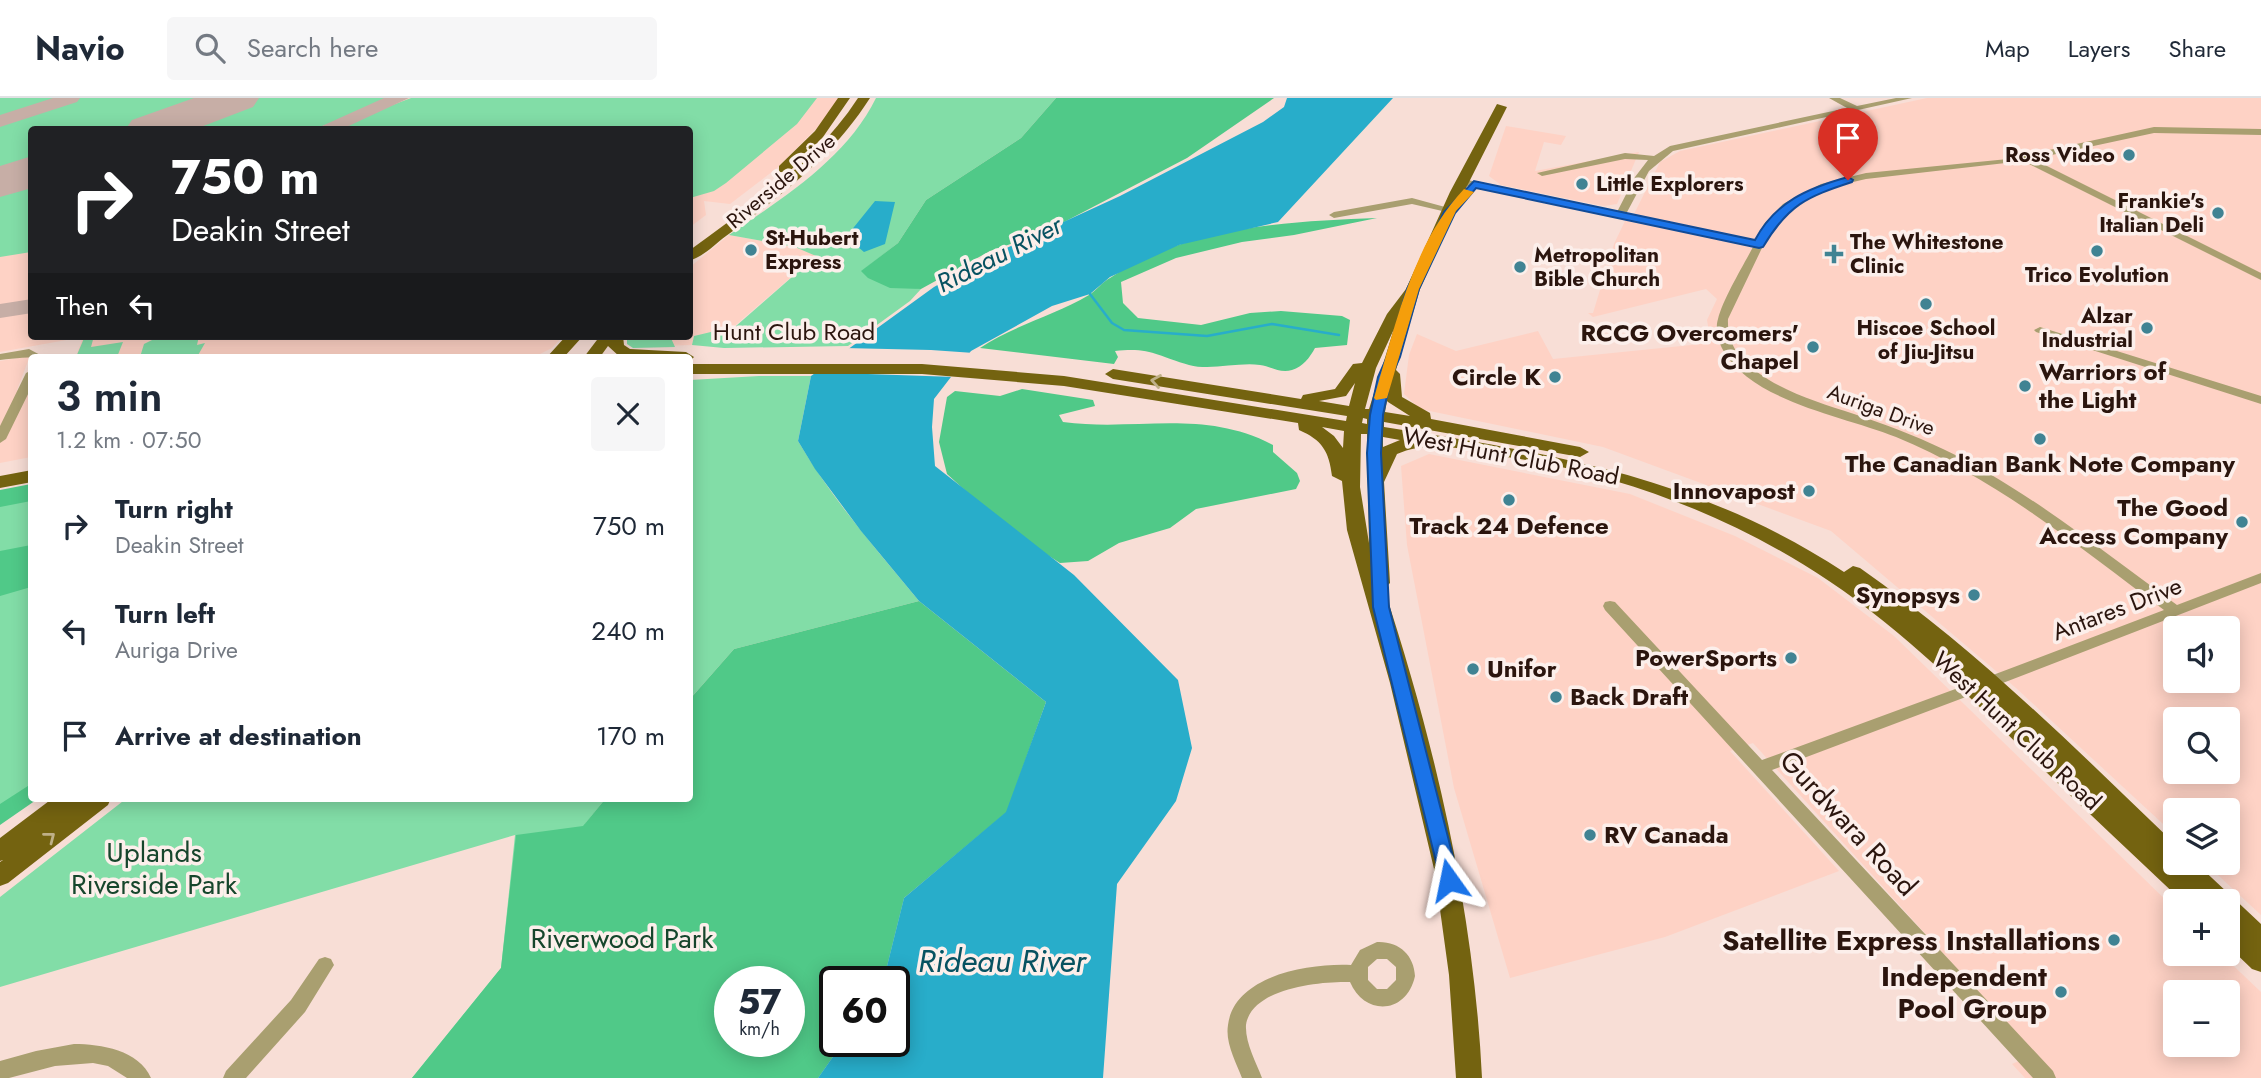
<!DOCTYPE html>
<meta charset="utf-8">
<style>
body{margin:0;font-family:Jost,sans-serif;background:#f6f6f7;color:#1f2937;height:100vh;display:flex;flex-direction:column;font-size:26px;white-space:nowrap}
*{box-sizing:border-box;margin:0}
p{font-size:23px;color:#747a83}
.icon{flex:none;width:38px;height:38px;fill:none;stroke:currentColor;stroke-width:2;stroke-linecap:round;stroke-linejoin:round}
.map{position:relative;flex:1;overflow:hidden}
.details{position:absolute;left:28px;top:256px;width:665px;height:448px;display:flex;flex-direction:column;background:#fff;border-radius:7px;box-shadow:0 4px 18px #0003}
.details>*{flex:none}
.top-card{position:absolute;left:28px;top:28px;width:665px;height:214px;border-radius:7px;box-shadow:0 4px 18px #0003;background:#202124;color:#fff;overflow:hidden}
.fabs{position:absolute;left:2163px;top:518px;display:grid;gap:14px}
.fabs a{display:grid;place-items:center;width:77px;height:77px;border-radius:7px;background:#fff;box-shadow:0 4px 18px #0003;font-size:35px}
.speed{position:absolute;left:714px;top:868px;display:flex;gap:14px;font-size:35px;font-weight:700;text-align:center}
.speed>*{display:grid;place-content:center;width:91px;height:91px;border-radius:50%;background:#fff;box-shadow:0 4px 18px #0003;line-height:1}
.speed small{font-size:18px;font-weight:400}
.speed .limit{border:4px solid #111;border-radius:10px;background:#fff;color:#111}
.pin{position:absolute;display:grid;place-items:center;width:60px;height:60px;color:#fff;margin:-72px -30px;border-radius:50% 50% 50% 0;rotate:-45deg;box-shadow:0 0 7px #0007}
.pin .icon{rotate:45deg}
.me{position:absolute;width:77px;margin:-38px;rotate:348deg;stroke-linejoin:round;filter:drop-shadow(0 0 5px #0008)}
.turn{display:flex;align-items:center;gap:24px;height:147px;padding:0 28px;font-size:32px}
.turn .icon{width:91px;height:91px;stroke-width:2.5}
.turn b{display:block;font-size:49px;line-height:60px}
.then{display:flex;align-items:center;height:66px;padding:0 28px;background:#0003;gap:14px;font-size:26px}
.round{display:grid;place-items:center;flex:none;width:74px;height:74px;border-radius:7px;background:#f6f6f7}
.summary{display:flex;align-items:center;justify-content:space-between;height:119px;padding:0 28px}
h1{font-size:42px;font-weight:600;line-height:52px}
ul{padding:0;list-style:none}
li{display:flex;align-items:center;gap:21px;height:105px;padding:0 28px}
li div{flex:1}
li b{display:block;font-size:26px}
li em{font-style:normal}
header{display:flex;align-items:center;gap:42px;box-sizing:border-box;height:98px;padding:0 35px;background:#fff;border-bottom:2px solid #e0e1e3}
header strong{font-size:33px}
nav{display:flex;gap:38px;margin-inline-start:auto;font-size:24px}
.search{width:490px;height:63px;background:#f6f6f7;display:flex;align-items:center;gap:18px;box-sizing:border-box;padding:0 24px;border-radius:7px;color:#747a83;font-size:26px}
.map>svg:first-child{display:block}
.built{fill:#fed2c5;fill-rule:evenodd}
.green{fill:#82dda7;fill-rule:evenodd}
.forest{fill:#50c988;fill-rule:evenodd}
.water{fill:#28adca}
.pier{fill:#f8ded6}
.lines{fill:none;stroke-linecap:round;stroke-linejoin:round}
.stream{stroke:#28adca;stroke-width:2.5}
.taxiway{fill:#c7aea6;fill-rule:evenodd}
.runway{fill:#c7aea6;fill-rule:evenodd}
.minor{fill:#a99f70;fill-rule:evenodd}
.major{fill:#746310;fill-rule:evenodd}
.oneway{stroke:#bfb088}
.route{fill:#1a73e8;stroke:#114b97;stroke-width:2}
.slow{fill:#f59e0b}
.poi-dot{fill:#408393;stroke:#fcefeb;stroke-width:2.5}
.labels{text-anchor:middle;stroke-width:7;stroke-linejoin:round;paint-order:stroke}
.far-poi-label{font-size:21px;font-weight:bold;fill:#2b150e;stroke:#fcefeb;text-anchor:start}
.far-street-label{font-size:21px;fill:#2b150e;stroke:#fcefeb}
.street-label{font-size:24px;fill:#2b150e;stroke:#fcefeb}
.poi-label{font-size:24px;font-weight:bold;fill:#2b150e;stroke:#fcefeb;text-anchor:end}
.water-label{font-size:26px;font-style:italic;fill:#075261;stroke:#fcefeb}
.near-street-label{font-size:28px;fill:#2b150e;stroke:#fcefeb}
.near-park-label{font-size:28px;fill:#16462c;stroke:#fcefeb}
.near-poi-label{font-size:28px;font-weight:bold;fill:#2b150e;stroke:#fcefeb;text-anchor:end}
.near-water-label{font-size:32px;font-style:italic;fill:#075261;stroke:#fcefeb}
</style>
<header>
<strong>Navio</strong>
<div class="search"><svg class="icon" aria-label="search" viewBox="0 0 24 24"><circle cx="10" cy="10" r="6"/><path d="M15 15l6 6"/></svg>Search here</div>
<nav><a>Map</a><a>Layers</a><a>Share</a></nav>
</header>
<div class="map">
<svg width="2261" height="980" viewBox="0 0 2261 980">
<rect width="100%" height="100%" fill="#f8ded6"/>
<path class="built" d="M 0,0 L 839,0 L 820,27 L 777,70 L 730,106 L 704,103 L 706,117 L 690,129 L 690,32 L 32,32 L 32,238 L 563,238 L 552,250 L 534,259 L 76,259 L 83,239 L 0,254 Z
M 1927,0 L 2261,0 L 2261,817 L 2205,765 L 2228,765 L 2228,712 L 2175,712 L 2175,737 L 2016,590 L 1831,433 L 1603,349 L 1420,311 L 1404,296 L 1409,257 L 1417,236 L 1456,253 L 1538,233 L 1553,261 L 1711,245 L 1707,222 L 1717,201 L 1706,191 L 1593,219 L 1588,215 L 1593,215 L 1614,146 L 1625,123 L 1634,116 L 1660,64 L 1680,53 ZM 2175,530 L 2228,530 L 2228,583 L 2175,583 ZM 2175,621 L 2228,621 L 2228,674 L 2175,674 Z
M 1506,28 L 1566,38 L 1561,47 L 1544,44 L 1535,73 L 1639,54 L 1617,106 L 1604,108 L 1501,87 L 1489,78 Z
M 729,137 L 795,149 L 817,157 L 732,230 L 694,238 L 692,247 L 632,249 L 627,238 L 690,238 L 690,169 Z
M 30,258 L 17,292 L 31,291 L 31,359 L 0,365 L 0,263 Z
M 1429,356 L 1630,396 L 1735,438 L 1818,480 L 1894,538 L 2175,811 L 2175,856 L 2221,856 L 2261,894 L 2261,980 L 2025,980 L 2012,966 L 2034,956 L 1753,645 L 1730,653 L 1839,773 L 1665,839 L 1510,880 L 1454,690 L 1407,447 L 1401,368 ZM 2175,894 L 2228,894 L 2228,947 L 2175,947 Z"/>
<path class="green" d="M 0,0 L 61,0 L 0,20 Z
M 78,0 L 222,0 L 133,31 L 32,32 L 31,67 L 0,78 L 0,26 Z
M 253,0 L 394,0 L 315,31 L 164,31 Z
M 411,0 L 817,0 L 797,26 L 726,85 L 714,93 L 690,100 L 690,32 L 329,31 Z
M 876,0 L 1056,0 L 1021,40 L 926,102 L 898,145 L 862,173 L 893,186 L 921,191 L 910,203 L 848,248 L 724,250 L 692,247 L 694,238 L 736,228 L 816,158 L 795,149 L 729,137 C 784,99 846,61 876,0 Z
M 31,78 L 31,154 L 0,159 L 0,89 Z
M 85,238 L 94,238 L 91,249 L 123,244 L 117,259 L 76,259 Z
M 160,238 L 199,238 L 197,247 L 205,245 L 197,259 L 140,259 L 144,246 Z
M 627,238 L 670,238 L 675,249 L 633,250 L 627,246 Z
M 759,278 L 811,278 L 798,343 C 832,401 876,451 919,503 L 734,551 L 690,601 L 690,282 Z
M 31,389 L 31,691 L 0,713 L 0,395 Z
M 127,700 L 606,700 L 585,726 L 690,700 L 904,800 L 883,884 L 835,884 L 835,943 L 844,943 L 818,980 L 412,980 L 501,870 L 515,737 L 0,889 L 0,799 ZM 730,884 L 789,884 L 789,943 L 730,943 Z"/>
<path class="forest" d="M 1056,0 L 1274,0 L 1187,60 L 1043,135 L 990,153 L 921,191 L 890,190 L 868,180 L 861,173 L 898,145 L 926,102 L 1021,40 Z
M 1377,120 L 1294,137 L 1242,144 L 1176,160 L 1121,184 L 1123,205 L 1138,220 L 1201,227 L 1250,215 L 1281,213 L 1342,218 L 1350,222 L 1347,247 L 1315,250 C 1310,259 1303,269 1292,272 C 1280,276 1271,268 1260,267 C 1237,264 1211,273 1189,267 C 1157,258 1151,249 1115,253 L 1118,259 L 1114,266 L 980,250 C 1014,227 1054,218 1089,197 C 1097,192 1102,184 1110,180 C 1185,129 1290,123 1377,120 Z
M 1022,291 L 1093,302 L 1095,308 L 1059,317 L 1063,324 C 1136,334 1202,310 1273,347 L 1273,354 L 1297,375 L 1300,383 L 1296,391 L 1196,411 L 1170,430 L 1119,445 L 1088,463 L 1060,465 L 1010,433 L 947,376 L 939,344 L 947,299 L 955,293 L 1000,298 Z
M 31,386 L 31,403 L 0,409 L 0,392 Z
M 31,447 L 31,489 L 0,498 L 0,453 Z
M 919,503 L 1046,604 L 1007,714 L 904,800 L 883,884 L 835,884 L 835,943 L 844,943 L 818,980 L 412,980 L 501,870 L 516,737 L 583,728 L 606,700 L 690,700 L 690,601 L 734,551 ZM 730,884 L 789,884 L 789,943 L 730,943 Z
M 31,686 L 32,700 L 39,700 L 0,727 L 0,706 Z"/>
<path class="water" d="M 1287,0 L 1393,0 L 1278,124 L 1179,147 L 1110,179 L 1090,196 L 1052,208 L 971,253 L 934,301 L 932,329 L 935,368 L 1074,477 L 1178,582 L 1192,650 L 1176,703 L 1117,786 L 1103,980 L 818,980 L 844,943 L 894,943 L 894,884 L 883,884 L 904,800 L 1006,714 L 1046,604 L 919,503 L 861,433 L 815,371 L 798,343 L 811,278 L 934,189 L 987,159 L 1120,98 L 1263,24 L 1284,9 Z
M 875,103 L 895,104 L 885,146 L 864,154 L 846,139 Z"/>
<path class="pier" d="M 844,250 L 931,252 L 974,255 L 955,279 L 810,274 Z"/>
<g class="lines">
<path class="stream" d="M 1090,196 L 1112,225 L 1124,232 L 1207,238 L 1272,226 L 1339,237"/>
<path class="taxiway" d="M 53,0 L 80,0 L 77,4 L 0,29 L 0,17 Z
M 384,0 L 409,0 L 340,32 L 313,32 Z
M 32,201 L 32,215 L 0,220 L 0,206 Z"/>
<path class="runway" d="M 194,0 L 259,0 L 253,9 L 193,32 L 125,32 L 132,22 Z
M 32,58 L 32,90 L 0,99 L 0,68 Z"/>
<path class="minor" d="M 1829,0 L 1840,0 L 1857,8 L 1896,0 L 1912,0 L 1673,53 L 1649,73 L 1626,116 L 1756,143 L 1764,126 L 1783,106 L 1821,86 L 1866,75 L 2008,61 L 2154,29 L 2261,31 L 2261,37 L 2154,35 L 2033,61 L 2261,175 L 2261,182 L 2023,63 L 1866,81 L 1827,90 L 1789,110 L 1772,129 L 1728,221 C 1727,244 1738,261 1757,274 C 1786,295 1820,305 1854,316 C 1884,326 1914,337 1943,351 C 2028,392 2101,452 2177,507 L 2261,475 L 2261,485 L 1995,588 L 1985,588 L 1982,584 L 1985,580 L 2164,512 C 2078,448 1995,380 1896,339 C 1844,318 1752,304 1723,252 C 1718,243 1715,230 1718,221 C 1723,201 1743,168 1753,149 L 1463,87 L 1458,84 L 1463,81 L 1617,114 L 1635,79 L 1648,62 L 1625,61 L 1542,78 L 1537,75 L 1625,55 L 1654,58 L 1670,48 L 1847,10 Z
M 1412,100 L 1456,112 L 1451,115 L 1412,106 L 1334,120 L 1329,117 L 1334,114 Z
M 2040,229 L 2261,298 L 2261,306 L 2036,234 L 2034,232 Z
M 29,251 L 44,259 C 29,259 16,260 0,262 L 0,256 Z
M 32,272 L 32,288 L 6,341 L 0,345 L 0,328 L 26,275 Z
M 1610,503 L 1615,504 L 1762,662 L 1969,586 L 1979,586 L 1982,590 L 1979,594 L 1772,672 L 2053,973 L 2056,980 L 2033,980 L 1605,512 L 1603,508 L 1605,504 Z
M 1377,844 C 1399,843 1414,857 1415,878 C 1407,916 1365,919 1350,884 C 1321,883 1251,890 1246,927 C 1245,945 1256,964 1262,980 L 1242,980 C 1236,964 1225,945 1228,927 C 1234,877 1310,865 1351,867 L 1360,852 ZM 1377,861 L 1387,861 L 1396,869 L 1396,882 L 1387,891 L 1377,891 L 1368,882 L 1368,869 Z
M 325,859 L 331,861 L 334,867 L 305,914 L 246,980 L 223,980 L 226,973 L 291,902 L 319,861 Z
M 74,946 C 101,946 139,952 151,980 L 127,980 L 108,968 L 93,965 L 55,968 L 9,980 L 0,980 L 0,963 L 36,953 Z"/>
<path class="major" d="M 838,0 L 850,0 L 823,39 L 789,74 L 779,74 L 779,68 L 815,33 Z
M 858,0 L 870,0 C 833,58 781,98 726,138 C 715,146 702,160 690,162 L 690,152 C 751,107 816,65 858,0 Z
M 1497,6 L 1507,9 L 1464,94 L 1420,191 L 1396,272 L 1400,276 L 1402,299 L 1430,315 L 1431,321 L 1580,349 L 1589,354 L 1580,359 L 1384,324 L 1384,329 C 1550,355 1700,379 1844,474 L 1853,468 L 1860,470 C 1976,551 2074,649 2175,746 L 2175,765 L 2196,765 L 2261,826 L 2261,874 L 2252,871 L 2228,848 L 2228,803 L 2182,803 C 2136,759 2089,716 2044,672 C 1976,605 1908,536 1829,483 C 1737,421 1629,379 1520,361 C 1480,355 1434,339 1397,356 L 1384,384 L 1390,485 L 1384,491 C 1436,649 1474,814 1482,980 L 1456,980 L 1449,877 L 1435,775 L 1390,585 L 1347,432 L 1342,383 L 1332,378 C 1329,353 1322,342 1299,332 L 1298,325 L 1064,288 L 922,276 L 690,276 L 690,266 L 922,266 L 1064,278 L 1346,323 L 1347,318 L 1113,281 L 1105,276 L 1113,271 L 1301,301 L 1303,297 L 1335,291 L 1353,266 L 1362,265 L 1387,216 L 1406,191 L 1450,94 ZM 1394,231 L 1369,311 L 1365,311 L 1376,270 ZM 1355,285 L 1349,308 L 1319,303 L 1346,298 ZM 1387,303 L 1388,304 L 1410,318 L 1385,314 ZM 1363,320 L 1367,321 L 1367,326 L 1362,325 ZM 1322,329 L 1344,333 L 1343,350 L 1334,338 ZM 1361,336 L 1367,336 L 1369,445 L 1360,389 ZM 1383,339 L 1400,342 L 1383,349 Z
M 566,238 L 583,238 L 564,259 L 547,259 Z
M 600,238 L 623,238 L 624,247 L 630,251 L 686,254 L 694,259 L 690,263 L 690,259 L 620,259 L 608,248 L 600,259 L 584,259 Z
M 32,372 L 32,384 L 0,390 L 0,378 Z
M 53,700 L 81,700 L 80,703 L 84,700 L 111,700 L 108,707 L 8,785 L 0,788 L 0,764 L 3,762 L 0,763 L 0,740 Z"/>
</g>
<defs><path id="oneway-chevron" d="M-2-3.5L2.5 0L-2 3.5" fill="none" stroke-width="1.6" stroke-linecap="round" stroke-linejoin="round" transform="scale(1.75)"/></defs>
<g class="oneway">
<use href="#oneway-chevron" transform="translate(1156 283) rotate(-171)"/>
<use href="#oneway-chevron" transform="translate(50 739) rotate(-38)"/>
</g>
<path class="route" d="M 1848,79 L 1853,82 L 1852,84 C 1806,99 1788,107 1763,149 L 1759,150 L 1476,90 L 1455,115 L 1419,191 L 1400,259 L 1391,279 L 1383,317 L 1381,355 L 1389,509 L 1459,782 L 1456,788 L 1449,790 L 1442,788 L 1373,509 L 1367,355 L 1370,317 L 1378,279 L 1387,259 L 1407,191 L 1444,114 L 1474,83 L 1755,142 C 1775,104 1808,90 1848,79 Z"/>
<path class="slow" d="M 1464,91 L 1474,94 L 1456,113 L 1419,191 L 1387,300 L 1376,302 L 1374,300 C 1395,229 1412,146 1464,91 Z"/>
<g class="poi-dot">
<circle cx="2129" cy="57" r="7"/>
<circle cx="1582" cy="86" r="7"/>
<circle cx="2218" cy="115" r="7"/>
<circle cx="751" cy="152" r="7"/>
<circle cx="2097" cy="153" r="7"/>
<path d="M1830.5 145.5h7v7h7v7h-7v7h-7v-7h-7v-7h7z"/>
<circle cx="1520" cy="169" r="7"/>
<circle cx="1926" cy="206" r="7"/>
<circle cx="2147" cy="230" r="7"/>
<circle cx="1813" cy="249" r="7"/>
<circle cx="1555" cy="279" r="7"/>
<circle cx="2025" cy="288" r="7"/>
<circle cx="2040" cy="341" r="7"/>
<circle cx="1809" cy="393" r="7"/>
<circle cx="1509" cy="402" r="7"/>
<circle cx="2242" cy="424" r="7"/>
<circle cx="1974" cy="497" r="7"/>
<circle cx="1791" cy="560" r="7"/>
<circle cx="1473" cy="571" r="7"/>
<circle cx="1556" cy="599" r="7"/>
<circle cx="1590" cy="737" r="7"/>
<circle cx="2114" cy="842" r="7"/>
<circle cx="2061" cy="894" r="7"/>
</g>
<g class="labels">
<g class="far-poi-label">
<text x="2115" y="64" text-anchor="end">Ross Video</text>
<text x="1596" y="93">Little Explorers</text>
<text x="2204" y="110" text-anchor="end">Frankie's<tspan x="2204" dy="24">Italian Deli</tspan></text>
<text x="765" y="147">St-Hubert<tspan x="765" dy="24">Express</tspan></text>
<text x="1850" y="151">The Whitestone<tspan x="1850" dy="24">Clinic</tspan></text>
<text x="1534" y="164">Metropolitan<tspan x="1534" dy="24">Bible Church</tspan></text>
<text x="2097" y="184" text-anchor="middle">Trico Evolution</text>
<text x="2133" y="225" text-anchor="end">Alzar<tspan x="2133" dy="24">Industrial</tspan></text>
<text x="1926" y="237" text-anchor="middle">Hiscoe School<tspan x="1926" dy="24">of Jiu-Jitsu</tspan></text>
</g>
<g class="far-street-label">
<text transform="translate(781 83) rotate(-40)" y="7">Riverside Drive</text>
<text transform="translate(1881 312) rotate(20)" y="7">Auriga Drive</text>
</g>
<g class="street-label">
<text x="794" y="242">Hunt Club Road</text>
<text transform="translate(1511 358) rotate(11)" y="8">West Hunt Club Road</text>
<text transform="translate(2117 511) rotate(-21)" y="8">Antares Drive</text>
<text transform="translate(2017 633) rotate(43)" y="8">West Hunt Club Road</text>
</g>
<g class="poi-label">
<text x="1799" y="243">RCCG Overcomers'<tspan x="1799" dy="28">Chapel</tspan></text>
<text x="2039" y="282" text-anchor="start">Warriors of<tspan x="2039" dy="28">the Light</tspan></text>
<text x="1541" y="287">Circle K</text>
<text x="2040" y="374" text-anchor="middle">The Canadian Bank Note Company</text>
<text x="1795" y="401">Innovapost</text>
<text x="2228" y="418">The Good<tspan x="2228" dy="28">Access Company</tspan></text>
<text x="1509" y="436" text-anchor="middle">Track 24 Defence</text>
<text x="1960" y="505">Synopsys</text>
<text x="1777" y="568">PowerSports</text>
<text x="1487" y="579" text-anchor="start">Unifor</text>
<text x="1570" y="607" text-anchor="start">Back Draft</text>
<text x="1604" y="745" text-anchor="start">RV Canada</text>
</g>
<g class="water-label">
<text transform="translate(999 156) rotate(-27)" y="9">Rideau River</text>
</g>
<g class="near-street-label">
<text transform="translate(1849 725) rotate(47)" y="10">Gurdwara Road</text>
</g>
<g class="near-park-label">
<text x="154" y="764">Uplands<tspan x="154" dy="32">Riverside Park</tspan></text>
<text x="622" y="850">Riverwood Park</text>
</g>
<g class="near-poi-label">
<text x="2100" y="852">Satellite Express Installations</text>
<text x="2047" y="888">Independent<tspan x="2047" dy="32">Pool Group</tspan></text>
</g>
<g class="near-water-label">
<text x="1002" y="874">Rideau River</text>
</g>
</g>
</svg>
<div class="fabs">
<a><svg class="icon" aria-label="sound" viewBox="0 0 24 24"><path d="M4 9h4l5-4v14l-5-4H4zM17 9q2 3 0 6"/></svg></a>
<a><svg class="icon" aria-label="search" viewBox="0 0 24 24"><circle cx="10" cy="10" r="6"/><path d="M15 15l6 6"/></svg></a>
<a><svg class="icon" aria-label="layers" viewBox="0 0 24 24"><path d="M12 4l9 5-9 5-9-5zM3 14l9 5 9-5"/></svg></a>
<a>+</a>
<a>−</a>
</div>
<div class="speed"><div>57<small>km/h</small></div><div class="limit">60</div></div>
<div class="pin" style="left:1848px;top:82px;background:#d93025"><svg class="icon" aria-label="arrive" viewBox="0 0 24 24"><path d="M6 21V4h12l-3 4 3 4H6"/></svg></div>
<svg class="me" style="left:1449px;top:782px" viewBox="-20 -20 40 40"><path d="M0-17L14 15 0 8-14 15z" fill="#1a73e8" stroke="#fff" stroke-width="4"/></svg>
<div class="top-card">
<div class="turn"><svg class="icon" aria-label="right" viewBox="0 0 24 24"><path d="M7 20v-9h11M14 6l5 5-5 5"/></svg><div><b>750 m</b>Deakin Street</div></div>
<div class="then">Then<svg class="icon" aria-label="left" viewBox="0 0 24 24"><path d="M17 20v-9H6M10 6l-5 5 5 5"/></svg></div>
</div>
<section class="details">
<div class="summary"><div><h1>3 min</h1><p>1.2 km · 07:50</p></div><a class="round"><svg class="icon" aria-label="close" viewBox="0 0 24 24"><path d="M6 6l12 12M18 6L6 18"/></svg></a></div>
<ul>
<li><svg class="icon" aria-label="right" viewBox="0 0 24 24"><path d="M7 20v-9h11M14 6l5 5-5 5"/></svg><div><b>Turn right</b><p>Deakin Street</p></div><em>750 m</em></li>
<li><svg class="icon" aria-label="left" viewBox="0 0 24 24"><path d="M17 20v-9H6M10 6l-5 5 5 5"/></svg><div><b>Turn left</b><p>Auriga Drive</p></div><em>240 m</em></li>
<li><svg class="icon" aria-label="arrive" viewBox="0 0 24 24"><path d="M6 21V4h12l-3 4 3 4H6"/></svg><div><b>Arrive at destination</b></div><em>170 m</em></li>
</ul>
</section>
</div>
